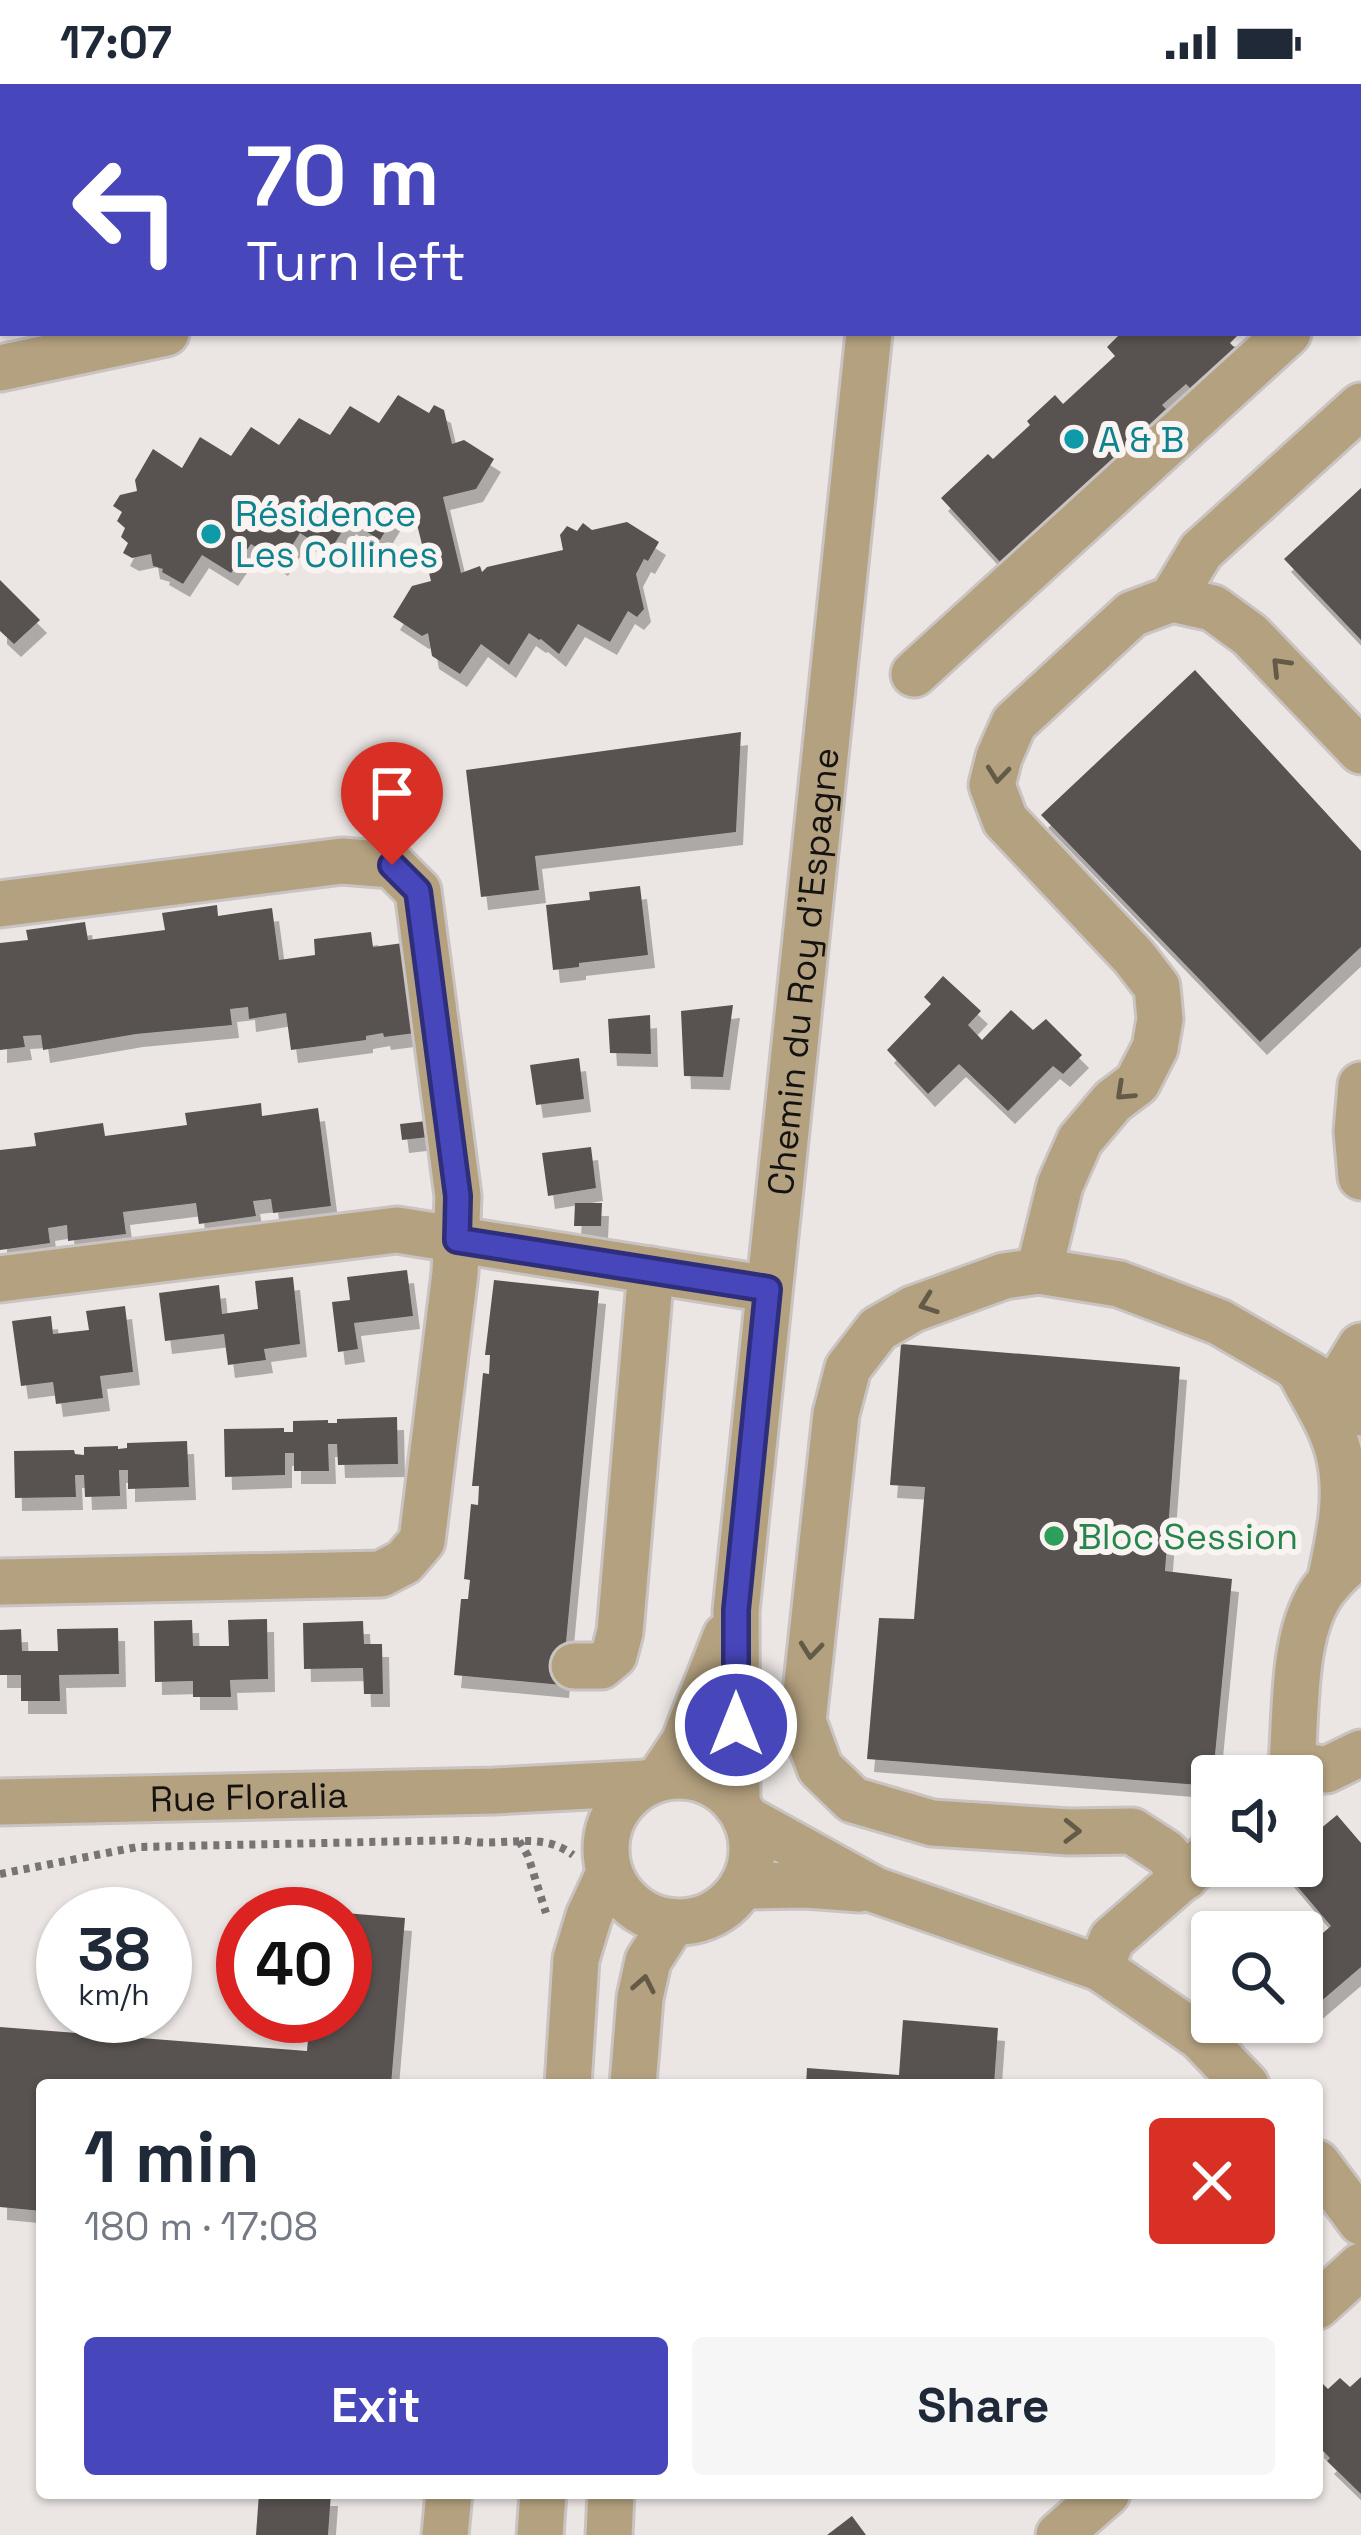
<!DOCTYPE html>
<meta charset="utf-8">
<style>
body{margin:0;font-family:"Space Grotesk",sans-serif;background:#f6f6f7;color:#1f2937;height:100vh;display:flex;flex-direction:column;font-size:45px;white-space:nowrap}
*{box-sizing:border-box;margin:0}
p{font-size:39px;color:#747a83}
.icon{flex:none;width:66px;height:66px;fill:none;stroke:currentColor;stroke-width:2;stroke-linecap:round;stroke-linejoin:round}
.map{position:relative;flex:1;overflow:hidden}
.drawer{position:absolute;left:36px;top:1995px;width:1287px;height:420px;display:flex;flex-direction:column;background:#fff;border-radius:12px;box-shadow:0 3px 9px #0004}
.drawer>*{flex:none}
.guide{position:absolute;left:0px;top:0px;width:1362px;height:252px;box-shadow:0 3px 9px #0004;background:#4746bb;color:#fff;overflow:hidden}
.tools{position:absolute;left:1191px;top:1671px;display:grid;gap:24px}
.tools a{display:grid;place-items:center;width:132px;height:132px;border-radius:12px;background:#fff;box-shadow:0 3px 9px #0004;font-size:60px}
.speed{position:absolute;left:36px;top:1803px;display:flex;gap:24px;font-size:60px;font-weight:700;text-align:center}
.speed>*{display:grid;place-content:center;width:156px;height:156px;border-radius:50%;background:#fff;box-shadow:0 3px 9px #0004;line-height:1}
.speed small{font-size:30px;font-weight:400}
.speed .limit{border:18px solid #d22;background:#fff;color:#111}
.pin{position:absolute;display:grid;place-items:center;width:102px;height:102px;color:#fff;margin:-123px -51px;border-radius:50% 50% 50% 0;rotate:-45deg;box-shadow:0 0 12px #0007}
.pin .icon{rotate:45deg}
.me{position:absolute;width:132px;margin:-66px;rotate:0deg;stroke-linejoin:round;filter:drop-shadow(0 0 9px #0008)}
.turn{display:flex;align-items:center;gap:42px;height:252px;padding:0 48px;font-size:54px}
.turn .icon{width:156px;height:156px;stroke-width:2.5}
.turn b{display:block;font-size:84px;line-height:102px}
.round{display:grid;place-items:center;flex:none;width:126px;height:126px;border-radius:12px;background:#f6f6f7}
.headline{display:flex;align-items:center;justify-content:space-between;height:204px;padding:0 48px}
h1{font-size:72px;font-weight:700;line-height:90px}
.button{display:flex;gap:24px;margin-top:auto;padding:24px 48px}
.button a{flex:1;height:138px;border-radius:12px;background:#4746bb;color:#fff;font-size:48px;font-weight:700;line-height:138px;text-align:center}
.button a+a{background:#f6f6f7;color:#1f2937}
.status{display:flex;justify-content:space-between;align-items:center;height:84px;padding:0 60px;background:#fff;direction:ltr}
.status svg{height:33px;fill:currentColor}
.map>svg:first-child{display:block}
.building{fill:#585351;filter:url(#shadow)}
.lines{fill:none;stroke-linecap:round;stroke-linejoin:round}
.minor-casing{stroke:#c9c4c2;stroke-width:51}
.path{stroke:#777473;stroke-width:8;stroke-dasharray:6 6;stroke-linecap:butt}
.minor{stroke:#b4a17f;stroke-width:45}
.oneway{stroke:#645a48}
.route-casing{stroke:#2e2e7a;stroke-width:30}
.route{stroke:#4746bb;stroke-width:21}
.culture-dot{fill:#0f9aa8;stroke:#f9f3f1;stroke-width:4.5}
.leisure-dot{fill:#2e9e5b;stroke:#f9f3f1;stroke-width:4.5}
.labels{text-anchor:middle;stroke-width:12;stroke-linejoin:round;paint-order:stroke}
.culture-label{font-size:36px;fill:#0d838f;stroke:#f9f3f1;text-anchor:start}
.street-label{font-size:36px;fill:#151312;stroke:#f9f3f1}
.leisure-label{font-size:36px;fill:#27864d;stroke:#f9f3f1;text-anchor:start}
</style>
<div class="status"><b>17:07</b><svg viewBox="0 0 49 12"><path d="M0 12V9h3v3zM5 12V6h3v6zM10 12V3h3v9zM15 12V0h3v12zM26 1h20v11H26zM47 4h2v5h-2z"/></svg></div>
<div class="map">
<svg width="1361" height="2451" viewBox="0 0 1361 2451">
<defs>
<filter id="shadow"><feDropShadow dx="7" dy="13" stdDeviation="0" flood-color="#0004"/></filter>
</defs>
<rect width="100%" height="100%" fill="#ebe6e4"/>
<path class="building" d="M 1121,249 L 1126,252 L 1129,249 L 1240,249 L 1230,259 L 1235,264 L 1191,305 L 1186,300 L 1162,321 L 1166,325 L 1102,385 L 1107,391 L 1094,404 L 1088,398 L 1001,479 L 941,414 L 988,370 L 993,375 L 1030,341 L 1027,337 L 1055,311 L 1063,320 L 1115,272 L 1107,263 Z
M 398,311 L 429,329 L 434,321 L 444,326 L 452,360 L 464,356 L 494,375 L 476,405 L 443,413 L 461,489 L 480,482 L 482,488 L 487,483 L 563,466 L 560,451 L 567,442 L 577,447 L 583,439 L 592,446 L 627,438 L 659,458 L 648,477 L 644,475 L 636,490 L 644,525 L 637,533 L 628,527 L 610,558 L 578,540 L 559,570 L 541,555 L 539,556 L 529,549 L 509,581 L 481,560 L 460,590 L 432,572 L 428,549 L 422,552 L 393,533 L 412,502 L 431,497 L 412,420 L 397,422 L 398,426 L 380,456 L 349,437 L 329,468 L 300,449 L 281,479 L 251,460 L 231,489 L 202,471 L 183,500 L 162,488 L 163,485 L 153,482 L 151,470 L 132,474 L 123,469 L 128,459 L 121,453 L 125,444 L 117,437 L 122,428 L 113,422 L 120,411 L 137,407 L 135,396 L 153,365 L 182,384 L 200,353 L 231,372 L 251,343 L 279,361 L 299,334 L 330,351 L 350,322 L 379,339 Z
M 1361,404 L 1361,556 L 1284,475 Z
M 0,496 L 40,536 L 14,560 L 0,547 Z
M 1195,586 L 1361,767 L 1361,863 L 1260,958 L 1041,731 Z
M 741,648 L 736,748 L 535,772 L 539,806 L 481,813 L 466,686 Z
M 640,802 L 648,871 L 579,879 L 579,883 L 553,886 L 546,821 L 590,816 L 589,808 Z
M 217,821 L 218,832 L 272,824 L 279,876 L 315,871 L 314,855 L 371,848 L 373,863 L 411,858 L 423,948 L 384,953 L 383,949 L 366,952 L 366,956 L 291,966 L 286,929 L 249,935 L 248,923 L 230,925 L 232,941 L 136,950 L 43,966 L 41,951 L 23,952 L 25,963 L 0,966 L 0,859 L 28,856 L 26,846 L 85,838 L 88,856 L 165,846 L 162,829 Z
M 943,892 L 981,927 L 968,941 L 982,956 L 1011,926 L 1033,946 L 1046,935 L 1082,971 L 1063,990 L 1053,982 L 1008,1027 L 959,980 L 928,1010 L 887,966 L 931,920 L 924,913 Z
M 733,921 L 723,993 L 684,992 L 681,927 Z
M 650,931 L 651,970 L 610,969 L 608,935 Z
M 579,974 L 584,1015 L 536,1021 L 530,981 Z
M 261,1019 L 262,1032 L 318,1024 L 331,1122 L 273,1129 L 271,1115 L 253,1117 L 256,1132 L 199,1140 L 196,1119 L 123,1128 L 126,1150 L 68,1157 L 67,1141 L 48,1144 L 50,1159 L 0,1166 L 0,1066 L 36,1062 L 34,1049 L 103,1039 L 105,1052 L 187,1041 L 185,1029 Z
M 435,1036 L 437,1052 L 402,1056 L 400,1040 Z
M 591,1063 L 596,1104 L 548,1112 L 542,1069 Z
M 575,1119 L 602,1119 L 601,1142 L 574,1142 Z
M 407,1186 L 413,1232 L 354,1239 L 358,1265 L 338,1268 L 332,1218 L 350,1216 L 347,1193 Z
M 293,1193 L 300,1260 L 264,1265 L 266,1276 L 228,1281 L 224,1250 L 165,1257 L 159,1209 L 219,1201 L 222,1230 L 258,1225 L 255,1197 Z
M 494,1196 L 599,1207 L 562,1601 L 454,1591 L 461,1515 L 468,1515 L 470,1496 L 464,1495 L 471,1420 L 478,1421 L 479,1402 L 472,1402 L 483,1289 L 489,1290 L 490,1271 L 485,1271 Z
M 125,1222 L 133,1288 L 100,1292 L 103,1314 L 56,1320 L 53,1298 L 21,1302 L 12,1237 L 51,1232 L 53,1250 L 89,1246 L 86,1227 Z
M 901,1260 L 1180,1283 L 1165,1487 L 1232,1495 L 1212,1702 L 867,1675 L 879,1534 L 914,1535 L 925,1403 L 890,1401 Z
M 397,1333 L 398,1380 L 338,1381 L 337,1360 L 328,1360 L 329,1387 L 294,1387 L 294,1369 L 285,1369 L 285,1391 L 225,1393 L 224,1345 L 284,1344 L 284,1348 L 293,1348 L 293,1337 L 328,1336 L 328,1339 L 337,1339 L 337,1335 Z
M 187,1357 L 189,1403 L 128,1405 L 128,1386 L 119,1386 L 120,1412 L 85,1413 L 84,1391 L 75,1391 L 76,1413 L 15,1414 L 14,1367 L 74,1366 L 75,1370 L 84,1371 L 84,1363 L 118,1362 L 118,1365 L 127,1364 L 127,1359 Z
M 267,1535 L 268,1595 L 230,1596 L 231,1613 L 193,1613 L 193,1597 L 155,1598 L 154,1537 L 192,1536 L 193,1562 L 229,1562 L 228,1536 Z
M 363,1537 L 364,1560 L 382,1560 L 383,1610 L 364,1610 L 363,1584 L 304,1585 L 303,1539 Z
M 118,1544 L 119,1590 L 59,1591 L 60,1617 L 21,1617 L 21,1591 L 0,1591 L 0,1546 L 21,1545 L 22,1567 L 58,1567 L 57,1545 Z
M 1337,1731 L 1361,1759 L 1361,1883 L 1312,1925 L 1302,1915 L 1302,1867 L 1331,1842 L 1280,1782 L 1302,1782 L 1302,1760 Z
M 345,1829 L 405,1834 L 391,2001 L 42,2001 L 42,2127 L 0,2123 L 0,1943 L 307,1967 L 310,1932 L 345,1932 Z
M 903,1936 L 998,1944 L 994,2001 L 806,2001 L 807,1984 L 899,1991 Z
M 1361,2293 L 1361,2410 L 1327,2377 L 1330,2374 L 1317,2361 L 1317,2304 L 1322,2299 L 1328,2305 L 1340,2294 L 1350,2303 Z
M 259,2409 L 331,2409 L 328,2451 L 256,2451 Z
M 852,2432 L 866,2451 L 827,2451 Z"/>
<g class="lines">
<g class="minor-casing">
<g id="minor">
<path d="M 885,0 L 886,3"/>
<path d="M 1172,0 L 1175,3"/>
<path d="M 402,3 L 416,0"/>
<path d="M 950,3 L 954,0"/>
<path d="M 0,90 L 3,90"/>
<path d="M 0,284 L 166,249"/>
<path d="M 1172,515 L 1201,467 L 1361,322"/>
<path d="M 914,590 L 1288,249"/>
<path d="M 0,820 L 342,777 L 392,781 L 418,807 L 458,1112 L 455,1189 L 422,1457 L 404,1478 L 381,1490 L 0,1498"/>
<path d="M 1361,1001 L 1357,1047 L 1361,1093"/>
<path d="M 1039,1187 L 1060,1101 L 1080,1056 L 1113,1017 L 1137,999 L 1155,964 L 1160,935 L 1157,903 L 1134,873 L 1005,736 L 992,701 L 999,673 L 1014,639 L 1132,530 L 1172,515 L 1213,524 L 1250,551 L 1361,667"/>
<path d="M 0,1195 L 397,1146 L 768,1205"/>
<path d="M 1301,1289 C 1314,1314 1331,1340 1338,1366 C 1350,1410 1339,1455 1330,1498"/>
<path d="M 1335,1305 L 1361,1262"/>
<path d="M 574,1582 L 601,1582 L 614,1571 L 620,1548 L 651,1186"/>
<path d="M 1292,1679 L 1326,1686 L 1361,1669"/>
<path d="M 1283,1692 L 1292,1679 C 1296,1629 1293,1561 1316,1518 C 1326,1498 1345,1483 1361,1468"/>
<circle cx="679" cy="1765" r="73"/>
<path d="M 660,1694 L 684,1658 L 726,1552"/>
<path id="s1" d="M 0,1718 L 495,1707 L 647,1699"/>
<path id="s2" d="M 737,1721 L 736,1527 L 869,249"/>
<path d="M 745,1734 L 875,1806 L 1100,1884 L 1200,1953 L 1246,2001"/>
<path d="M 1185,1793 L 1166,1769 L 1132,1747 L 1069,1748 L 932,1739 L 853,1716 L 820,1684 L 803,1637 L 836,1330 L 848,1284 L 878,1245 L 913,1225 L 1004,1192 L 1039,1187 L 1119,1200 L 1219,1238 L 1335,1305 L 1361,1329"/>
<path d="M 742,1802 L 806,1801 L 860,1805"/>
<path d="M 1100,1884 L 1112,1855 L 1212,1768"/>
<path d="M 568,2001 L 576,1875 L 589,1832 L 609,1789"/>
<path d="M 633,2001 L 640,1914 L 648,1877 L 673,1838"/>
<path d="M 1317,2079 L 1361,2138"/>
<path d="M 1317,2222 L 1361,2182"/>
<path d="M 445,2451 L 449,2409"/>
<path d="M 540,2451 L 543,2409"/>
<path d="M 609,2451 L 611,2409"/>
<path d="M 1059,2451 L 1107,2409"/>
</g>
</g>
<path class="path" d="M 1004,3 L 1008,0
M 519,1757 L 528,1772 L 546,1829
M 0,1790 L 137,1763 L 462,1756 C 500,1765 540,1745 573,1771"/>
<use href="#minor" class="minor"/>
</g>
<defs><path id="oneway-chevron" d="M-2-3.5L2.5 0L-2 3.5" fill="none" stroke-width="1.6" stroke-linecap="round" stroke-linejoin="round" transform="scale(3)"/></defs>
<g class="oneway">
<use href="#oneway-chevron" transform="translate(1280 582) rotate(-134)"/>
<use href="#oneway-chevron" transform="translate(998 690) rotate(96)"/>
<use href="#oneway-chevron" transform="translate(1124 1008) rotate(137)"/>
<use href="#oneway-chevron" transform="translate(928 1220) rotate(160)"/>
<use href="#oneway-chevron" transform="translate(811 1566) rotate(96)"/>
<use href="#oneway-chevron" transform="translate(1072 1747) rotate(1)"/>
<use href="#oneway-chevron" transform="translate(644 1900) rotate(-79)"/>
</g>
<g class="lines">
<g class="route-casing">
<path id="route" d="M 392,781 L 418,807 L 458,1112 L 457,1156 L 768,1205 L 736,1526 L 736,1641"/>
</g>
<use href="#route" class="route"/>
</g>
<g class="culture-dot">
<circle cx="1074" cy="355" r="12"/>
<circle cx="211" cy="450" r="12"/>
</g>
<circle class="leisure-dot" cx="1054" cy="1452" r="12"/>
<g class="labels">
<g class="culture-label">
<text x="1098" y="368">A &amp; B</text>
<text x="235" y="442">Résidence<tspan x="235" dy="41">Les Collines</tspan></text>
</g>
<g class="street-label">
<text dy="13" stroke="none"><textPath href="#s2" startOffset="837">Chemin du Roy d'Espagne</textPath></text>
<text dy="13" stroke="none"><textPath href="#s1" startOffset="249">Rue Floralia</textPath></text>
</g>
<g class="leisure-label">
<text x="1078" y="1465">Bloc Session</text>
</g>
</g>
</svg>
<div class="tools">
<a><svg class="icon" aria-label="sound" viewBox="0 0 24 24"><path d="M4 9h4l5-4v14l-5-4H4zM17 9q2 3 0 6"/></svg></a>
<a><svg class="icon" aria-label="search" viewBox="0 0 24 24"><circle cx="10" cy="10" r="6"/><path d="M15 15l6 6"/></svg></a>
</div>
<div class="speed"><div>38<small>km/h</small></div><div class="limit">40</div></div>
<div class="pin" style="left:392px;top:781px;background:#d93025"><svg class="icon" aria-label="arrive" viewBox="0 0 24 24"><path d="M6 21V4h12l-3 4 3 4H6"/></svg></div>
<svg class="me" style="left:736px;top:1641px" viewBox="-20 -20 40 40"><circle r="17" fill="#4746bb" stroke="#fff" stroke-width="3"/><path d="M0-11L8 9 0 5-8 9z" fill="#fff"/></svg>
<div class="guide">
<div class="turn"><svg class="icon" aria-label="left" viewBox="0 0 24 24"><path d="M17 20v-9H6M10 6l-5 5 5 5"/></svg><div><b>70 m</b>Turn left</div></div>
</div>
<section class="drawer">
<div class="headline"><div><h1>1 min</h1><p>180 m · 17:08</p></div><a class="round" style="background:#d93025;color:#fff"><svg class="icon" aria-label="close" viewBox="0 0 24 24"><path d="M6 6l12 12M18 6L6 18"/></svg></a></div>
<div class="button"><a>Exit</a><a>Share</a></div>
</section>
</div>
